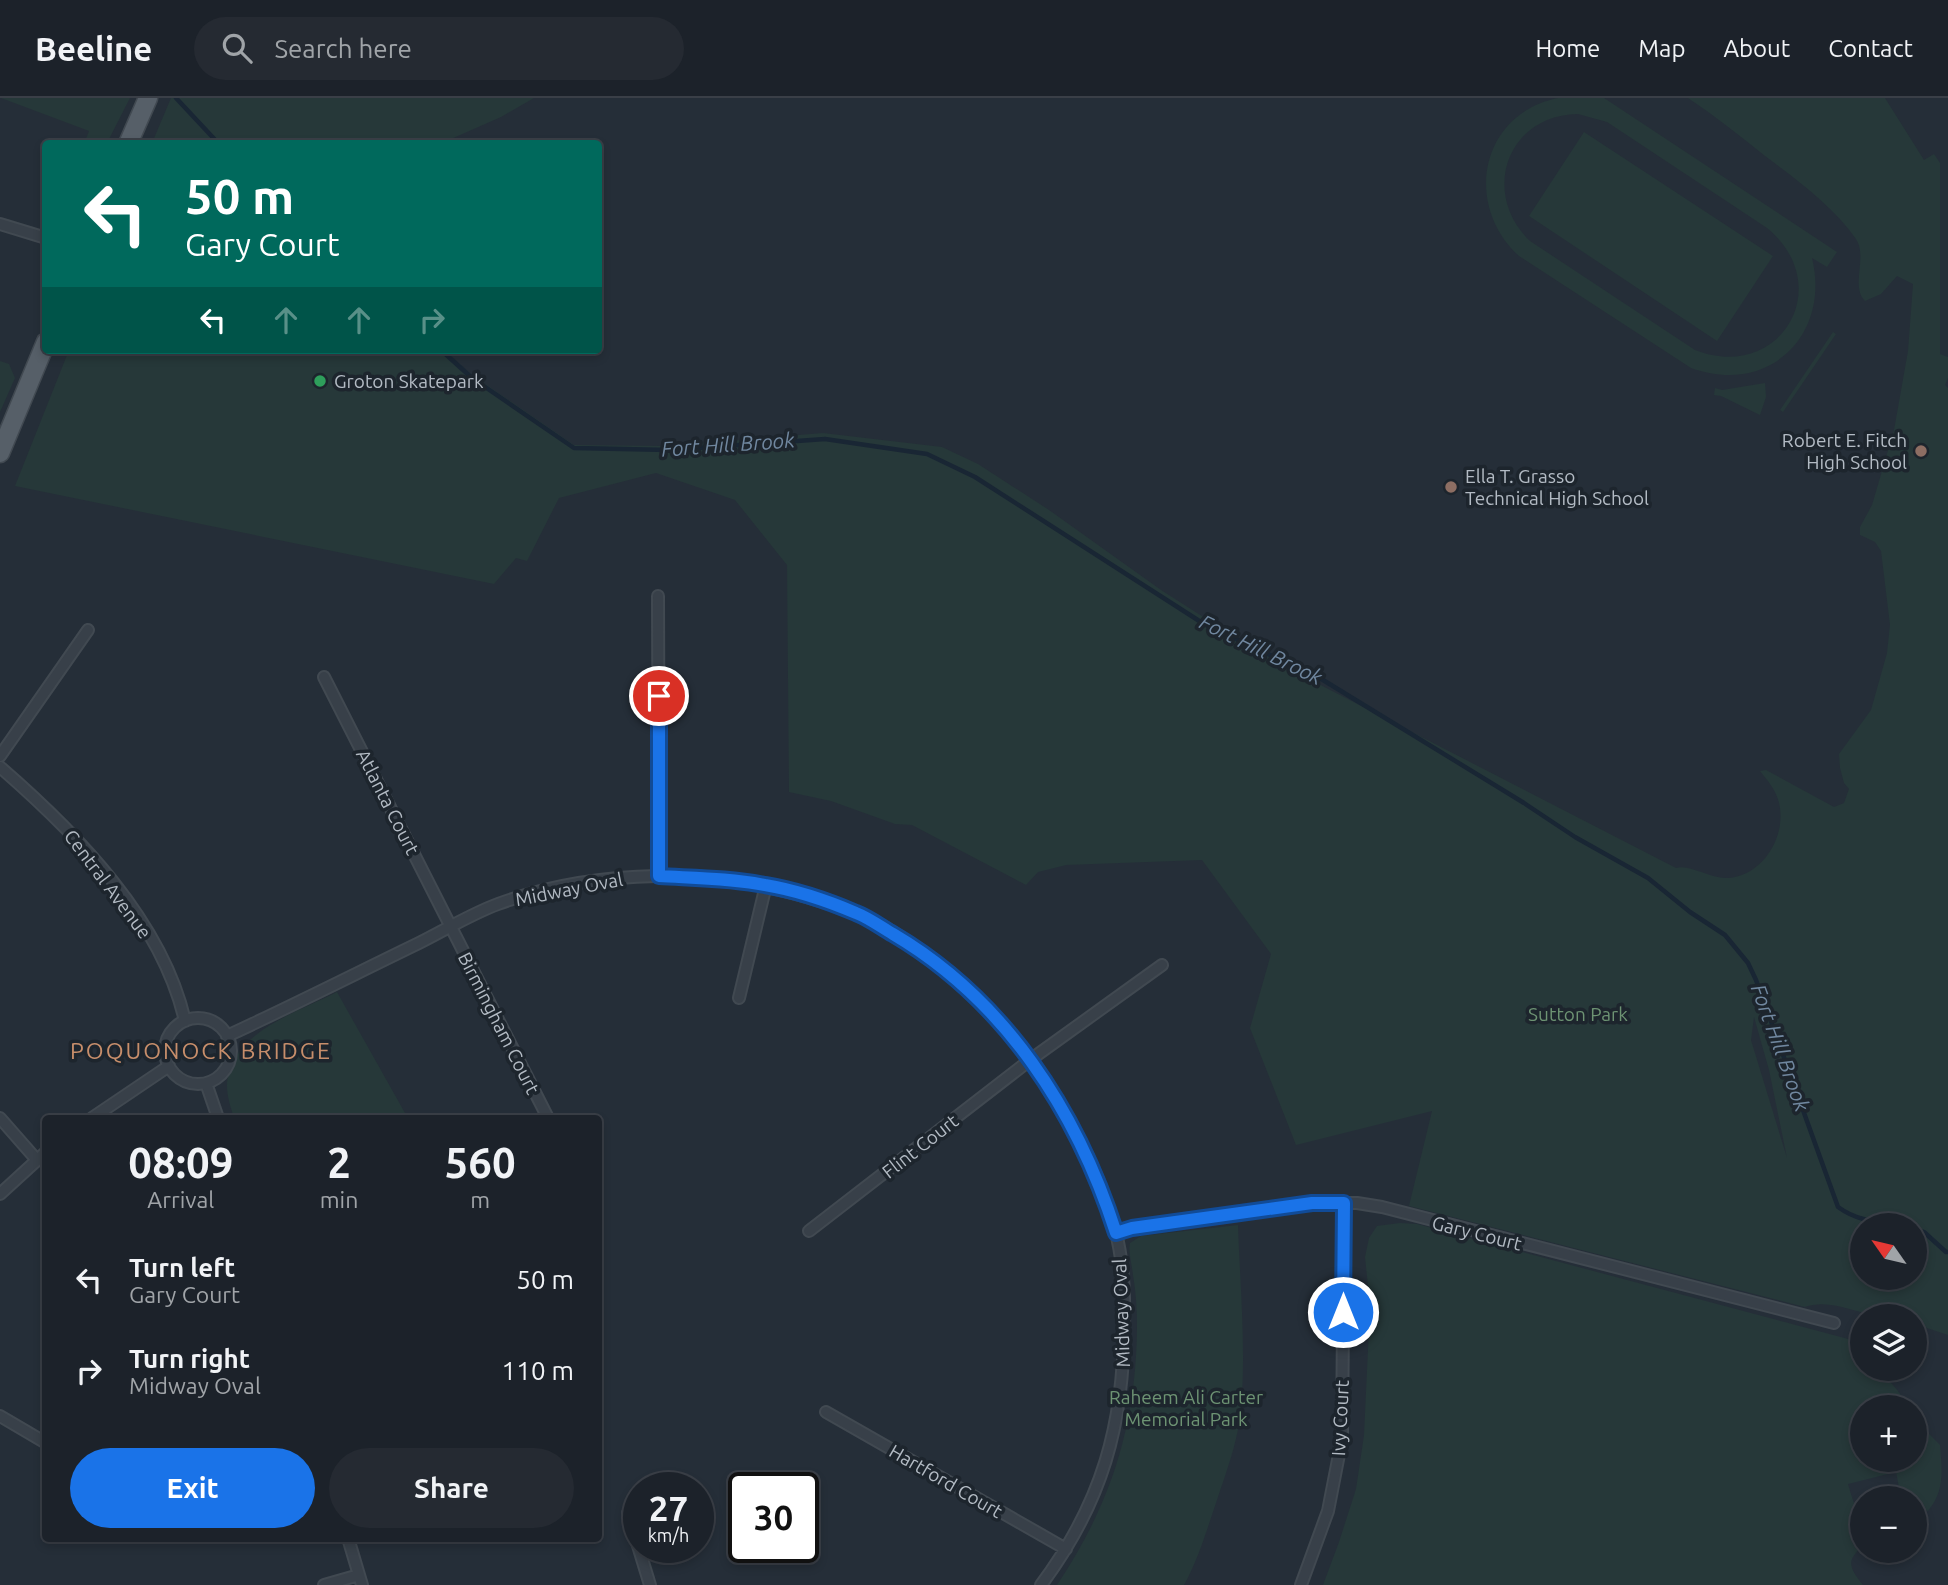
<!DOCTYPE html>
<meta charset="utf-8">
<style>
body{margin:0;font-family:Ubuntu,sans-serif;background:#252a32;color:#f1f3f6;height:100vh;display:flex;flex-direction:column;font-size:26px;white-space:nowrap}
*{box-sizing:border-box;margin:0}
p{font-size:23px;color:#a0a4a8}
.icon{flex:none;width:38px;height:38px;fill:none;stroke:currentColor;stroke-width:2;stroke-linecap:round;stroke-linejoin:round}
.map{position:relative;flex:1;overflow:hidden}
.panel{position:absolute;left:42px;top:1017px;width:560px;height:427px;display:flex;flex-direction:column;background:#1c222a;border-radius:7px;box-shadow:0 4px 10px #0003,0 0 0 2px #3a3f47}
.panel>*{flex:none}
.guide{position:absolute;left:42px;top:42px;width:560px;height:214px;border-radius:7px;box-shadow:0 4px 10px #0003,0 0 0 2px #3a3f47;background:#00695c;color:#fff;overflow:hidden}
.needle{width:46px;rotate:304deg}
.controls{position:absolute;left:1850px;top:1115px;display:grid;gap:14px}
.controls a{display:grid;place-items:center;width:77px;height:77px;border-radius:50%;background:#1c222a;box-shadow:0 4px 10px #0003,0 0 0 2px #3a3f47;font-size:35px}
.speed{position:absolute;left:623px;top:1374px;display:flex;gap:14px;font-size:35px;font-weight:700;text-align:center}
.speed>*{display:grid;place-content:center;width:91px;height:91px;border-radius:50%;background:#1c222a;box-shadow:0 4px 10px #0003,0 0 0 2px #3a3f47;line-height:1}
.speed small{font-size:18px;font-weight:400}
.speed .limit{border:4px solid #111;border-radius:10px;background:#fff;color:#111}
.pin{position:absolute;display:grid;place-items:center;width:60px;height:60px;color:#fff;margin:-30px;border:4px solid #fff;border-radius:50%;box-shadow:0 2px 7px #0007}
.me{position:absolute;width:77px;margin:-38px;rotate:0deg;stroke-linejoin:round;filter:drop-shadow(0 0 5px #0008)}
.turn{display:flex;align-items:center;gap:24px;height:147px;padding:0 28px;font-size:32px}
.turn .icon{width:91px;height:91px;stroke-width:2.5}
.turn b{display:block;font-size:49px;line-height:60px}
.lanes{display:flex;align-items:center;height:66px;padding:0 28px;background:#0003;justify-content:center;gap:35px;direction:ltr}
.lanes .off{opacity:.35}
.eta{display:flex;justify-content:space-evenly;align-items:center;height:119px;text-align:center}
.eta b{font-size:42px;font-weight:600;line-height:49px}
.action{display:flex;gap:14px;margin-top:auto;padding:14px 28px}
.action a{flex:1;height:80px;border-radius:42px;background:#1a73e8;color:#fff;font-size:28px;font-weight:600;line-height:80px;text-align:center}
.action a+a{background:#252a32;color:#f1f3f6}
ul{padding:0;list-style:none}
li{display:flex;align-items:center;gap:21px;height:91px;padding:0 28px}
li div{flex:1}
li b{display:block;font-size:26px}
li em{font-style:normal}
header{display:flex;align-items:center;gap:42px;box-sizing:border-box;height:98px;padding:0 35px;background:#1c222a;border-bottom:2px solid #3a3f47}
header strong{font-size:33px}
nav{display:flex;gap:38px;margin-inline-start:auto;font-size:24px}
.search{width:490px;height:63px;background:#252a32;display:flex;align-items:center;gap:18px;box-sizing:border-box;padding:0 24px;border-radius:38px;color:#a0a4a8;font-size:26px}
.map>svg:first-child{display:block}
.green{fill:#263839;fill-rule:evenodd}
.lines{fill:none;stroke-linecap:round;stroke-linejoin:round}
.stream{stroke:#192634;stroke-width:4.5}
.street-casing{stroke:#414951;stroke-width:14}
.primary-casing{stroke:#414951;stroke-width:21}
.street{stroke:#384049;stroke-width:10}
.primary{stroke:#565f68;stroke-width:18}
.route-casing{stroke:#114b97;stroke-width:18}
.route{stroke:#1a73e8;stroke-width:12}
.leisure-dot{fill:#2e9e5b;stroke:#1d252d;stroke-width:2.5}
.education-dot{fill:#8d6e63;stroke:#1d252d;stroke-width:2.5}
.labels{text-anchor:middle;stroke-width:7;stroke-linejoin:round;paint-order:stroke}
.poi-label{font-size:19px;fill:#b3bbc4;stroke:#1d252d;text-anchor:start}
.street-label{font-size:19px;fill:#b3bbc4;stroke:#1d252d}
.park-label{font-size:19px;fill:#6d9373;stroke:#1d252d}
.water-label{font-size:21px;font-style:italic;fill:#70879f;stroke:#1d252d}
.quarter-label{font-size:23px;letter-spacing:2px;fill:#c78e6b;stroke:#1d252d}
</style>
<header>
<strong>Beeline</strong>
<div class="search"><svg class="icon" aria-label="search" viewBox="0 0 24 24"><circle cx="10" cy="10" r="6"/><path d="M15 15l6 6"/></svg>Search here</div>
<nav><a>Home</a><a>Map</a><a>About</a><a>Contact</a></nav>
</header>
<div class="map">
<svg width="1948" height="1487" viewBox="0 0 1948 1487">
<rect width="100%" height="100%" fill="#252e38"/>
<path class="green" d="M 1,0 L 130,0 L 107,45 L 84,46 L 89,33 Z
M 171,0 L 534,0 L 501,19 L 442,45 L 152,45 Z
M 1558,0 L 1604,0 L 1837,154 L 1827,169 L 1812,160 C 1831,238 1768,298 1691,270 L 1519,158 C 1463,107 1480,16 1558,0 ZM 1578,16 L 1607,24 L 1767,130 C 1838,189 1779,285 1695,252 L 1530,143 C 1480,95 1507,17 1578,16 Z
M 1688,0 L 1885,0 L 1924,62 L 1934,56 L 1940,65 L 1940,256 L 1948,259 L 1948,280 L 1945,287 L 1948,290 L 1948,1237 L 1915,1226 L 1914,1218 C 1903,1218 1892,1219 1881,1218 C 1856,1216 1830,1200 1805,1209 L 1409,1108 L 1432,1013 L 1296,1047 L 1250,930 L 1271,856 L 1202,762 L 1066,767 L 1038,774 L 1026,787 L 912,727 L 895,726 L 831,703 L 789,694 L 787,467 L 735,402 L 656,375 L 559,400 L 527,463 L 516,460 L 494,486 L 15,388 L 69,252 L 444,252 L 471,276 L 574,347 L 668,348 L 823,335 L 942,349 L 978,366 L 1049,412 L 1161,492 L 1230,536 L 1303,578 L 1676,770 C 1691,766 1709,781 1728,780 C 1763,778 1787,738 1779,705 C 1776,692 1768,683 1760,673 L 1766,672 L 1834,709 L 1844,705 L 1849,691 L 1844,685 L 1840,670 L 1839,656 L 1871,612 L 1887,555 L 1890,527 L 1881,453 L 1875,444 L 1860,437 L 1860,429 L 1872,407 L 1894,332 L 1908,253 L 1913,186 L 1897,178 L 1881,196 L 1865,203 C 1850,188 1868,159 1856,141 C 1833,108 1797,82 1765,58 C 1740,38 1715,18 1688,0 ZM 1754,919 L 1769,972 L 1787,1060 L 1751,942 ZM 1862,1127 L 1914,1127 L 1914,1180 L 1862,1180 Z
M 1584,34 L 1773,158 L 1717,243 L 1529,118 Z
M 1833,234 L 1836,236 L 1783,314 L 1780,312 Z
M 0,263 L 9,266 L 15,280 L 0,314 Z
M 1765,285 L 1766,299 L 1760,317 L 1721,298 L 1714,297 L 1715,290 L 1722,292 Z
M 337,894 L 405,1015 L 390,1020 L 234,1020 C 231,1010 227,999 227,988 C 228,935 298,914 337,894 Z
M 1400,1125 L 1417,1126 L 1852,1242 L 1856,1257 L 1862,1262 L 1862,1270 C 1883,1270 1899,1293 1909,1309 L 1862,1309 L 1862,1362 L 1914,1362 L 1915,1318 L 1921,1328 L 1940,1347 C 1942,1372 1945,1393 1928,1413 L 1920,1410 L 1915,1405 L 1914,1400 L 1910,1400 L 1899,1390 L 1896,1374 L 1848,1386 C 1852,1401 1859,1417 1862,1434 C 1866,1461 1835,1454 1863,1487 L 1323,1487 L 1339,1444 L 1356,1391 L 1364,1337 L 1370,1208 L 1365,1159 L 1369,1140 L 1377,1128 Z
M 1238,1127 C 1240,1188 1247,1260 1240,1320 C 1236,1348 1226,1375 1217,1402 C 1207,1431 1199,1460 1184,1487 L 1057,1487 C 1111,1406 1136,1328 1137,1230 C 1137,1212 1136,1194 1133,1177 C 1132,1166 1128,1155 1130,1145 L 1141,1138 Z"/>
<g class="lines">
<path class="stream" d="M 176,0 L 219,46
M 441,252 L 472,280 L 574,350 L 669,352 L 825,341 L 927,356 L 975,379 L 1204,526 L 1323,582 L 1524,705 L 1575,739 L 1648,780 L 1690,814 L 1725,837 L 1748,865 L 1756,882 L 1838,1109 C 1857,1123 1877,1124 1900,1127
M 1914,1130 L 1924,1134 L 1946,1154 L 1948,1154"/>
<g class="street-casing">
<path id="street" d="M 0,126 L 46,140
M 658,498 L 659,778
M 324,579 L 548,1020
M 0,658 L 88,532
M 0,669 C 76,735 162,822 185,923
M 739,900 L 766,787
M165 953a33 33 0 1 1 66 0a33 33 0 1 1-66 0Z
M 227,938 C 292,908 355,876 419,845 C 445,832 471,816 498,806 C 547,788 604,779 657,778 C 715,778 768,786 823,804 C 834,807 847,810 858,815 C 915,841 971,891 1011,939 C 1058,996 1095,1059 1115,1131 C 1123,1161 1125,1195 1124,1226 C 1124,1327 1102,1405 1041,1487
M 206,985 L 218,1020
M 0,1020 L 36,1061
M 92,1020 L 169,968
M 0,1096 L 46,1054
M 809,1133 L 1030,962 L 1162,867
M 1116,1135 L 1132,1130 L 1312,1105 L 1357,1105 L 1382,1109 L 1834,1225
M 826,1314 L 1066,1451
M 0,1318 L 46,1345
M 628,1415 L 650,1487
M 348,1440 L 362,1487
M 324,1487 L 359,1477
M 1301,1487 L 1328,1413 L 1342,1341 L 1344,1105"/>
</g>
<g class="primary-casing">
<path id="primary" d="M 128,46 L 148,0
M 0,355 L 46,244"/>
</g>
<use href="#street" class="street"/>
<use href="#primary" class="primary"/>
</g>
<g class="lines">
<g class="route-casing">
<path id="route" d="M 659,598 L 659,778 C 694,780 730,780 765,787 C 795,792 828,803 856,815 C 869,820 881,829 893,836 C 1005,902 1077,1013 1116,1135 L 1132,1130 L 1312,1105 L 1344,1105 L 1343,1214"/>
</g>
<use href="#route" class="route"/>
</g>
<circle class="leisure-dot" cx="320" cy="283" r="7"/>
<g class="education-dot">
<circle cx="1921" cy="353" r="7"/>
<circle cx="1451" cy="389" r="7"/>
</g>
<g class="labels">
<g class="poi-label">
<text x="334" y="290">Groton Skatepark</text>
<text x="1907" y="349" text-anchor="end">Robert E. Fitch<tspan x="1907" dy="22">High School</tspan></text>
<text x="1465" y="385">Ella T. Grasso<tspan x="1465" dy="22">Technical High School</tspan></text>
</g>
<g class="street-label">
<text transform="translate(388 704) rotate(63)" y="7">Atlanta Court</text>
<text transform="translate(108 786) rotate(53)" y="7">Central Avenue</text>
<text transform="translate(569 791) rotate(-11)" y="7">Midway Oval</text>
<text transform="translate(499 925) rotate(63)" y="7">Birmingham Court</text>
<text transform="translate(920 1048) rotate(-38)" y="7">Flint Court</text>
<text transform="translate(1477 1135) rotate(14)" y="7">Gary Court</text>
<text transform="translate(1121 1215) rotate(-92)" y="7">Midway Oval</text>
<text transform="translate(1340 1320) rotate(-87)" y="7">Ivy Court</text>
<text transform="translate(946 1383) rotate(30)" y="7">Hartford Court</text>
</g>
<g class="park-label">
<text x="1578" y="923">Sutton Park</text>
<text x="1186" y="1306">Raheem Ali Carter<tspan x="1186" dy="22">Memorial Park</tspan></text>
</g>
<g class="water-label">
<text transform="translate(728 347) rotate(-4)" y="7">Fort Hill Brook</text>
<text transform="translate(1261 552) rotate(26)" y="7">Fort Hill Brook</text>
<text transform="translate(1780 950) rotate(70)" y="7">Fort Hill Brook</text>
</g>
<g class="quarter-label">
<text x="201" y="961">POQUONOCK BRIDGE</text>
</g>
</g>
</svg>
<div class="controls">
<a><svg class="needle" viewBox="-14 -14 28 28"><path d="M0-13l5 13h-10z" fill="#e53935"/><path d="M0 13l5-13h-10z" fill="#a0a4a8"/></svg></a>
<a><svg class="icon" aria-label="layers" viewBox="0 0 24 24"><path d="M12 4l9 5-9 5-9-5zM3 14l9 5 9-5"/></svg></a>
<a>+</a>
<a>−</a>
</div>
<div class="speed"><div>27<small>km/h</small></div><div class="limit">30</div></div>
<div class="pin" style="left:659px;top:598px;background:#d93025"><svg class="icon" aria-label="arrive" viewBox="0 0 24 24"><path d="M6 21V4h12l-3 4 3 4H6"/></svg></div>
<svg class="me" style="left:1343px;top:1214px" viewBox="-20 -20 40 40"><circle r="17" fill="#1a73e8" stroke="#fff" stroke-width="3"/><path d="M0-11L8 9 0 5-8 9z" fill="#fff"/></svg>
<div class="guide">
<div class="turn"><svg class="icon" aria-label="left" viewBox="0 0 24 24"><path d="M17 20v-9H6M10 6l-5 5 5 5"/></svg><div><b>50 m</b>Gary Court</div></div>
<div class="lanes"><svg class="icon" aria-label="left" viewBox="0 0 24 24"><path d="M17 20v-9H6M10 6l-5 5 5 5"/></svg><svg class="icon off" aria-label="ahead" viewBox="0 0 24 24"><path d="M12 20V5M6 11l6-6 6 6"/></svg><svg class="icon off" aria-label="ahead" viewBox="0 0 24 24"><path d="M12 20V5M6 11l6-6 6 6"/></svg><svg class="icon off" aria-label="right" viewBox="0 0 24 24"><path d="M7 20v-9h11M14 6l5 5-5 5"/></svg></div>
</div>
<section class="panel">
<div class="eta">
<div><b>08:09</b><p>Arrival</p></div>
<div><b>2</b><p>min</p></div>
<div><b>560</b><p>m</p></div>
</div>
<ul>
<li><svg class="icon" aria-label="left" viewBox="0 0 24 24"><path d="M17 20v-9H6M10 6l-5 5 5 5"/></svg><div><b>Turn left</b><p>Gary Court</p></div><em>50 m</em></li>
<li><svg class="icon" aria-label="right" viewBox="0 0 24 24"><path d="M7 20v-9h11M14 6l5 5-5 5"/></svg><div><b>Turn right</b><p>Midway Oval</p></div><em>110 m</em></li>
</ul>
<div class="action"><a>Exit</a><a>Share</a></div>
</section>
</div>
